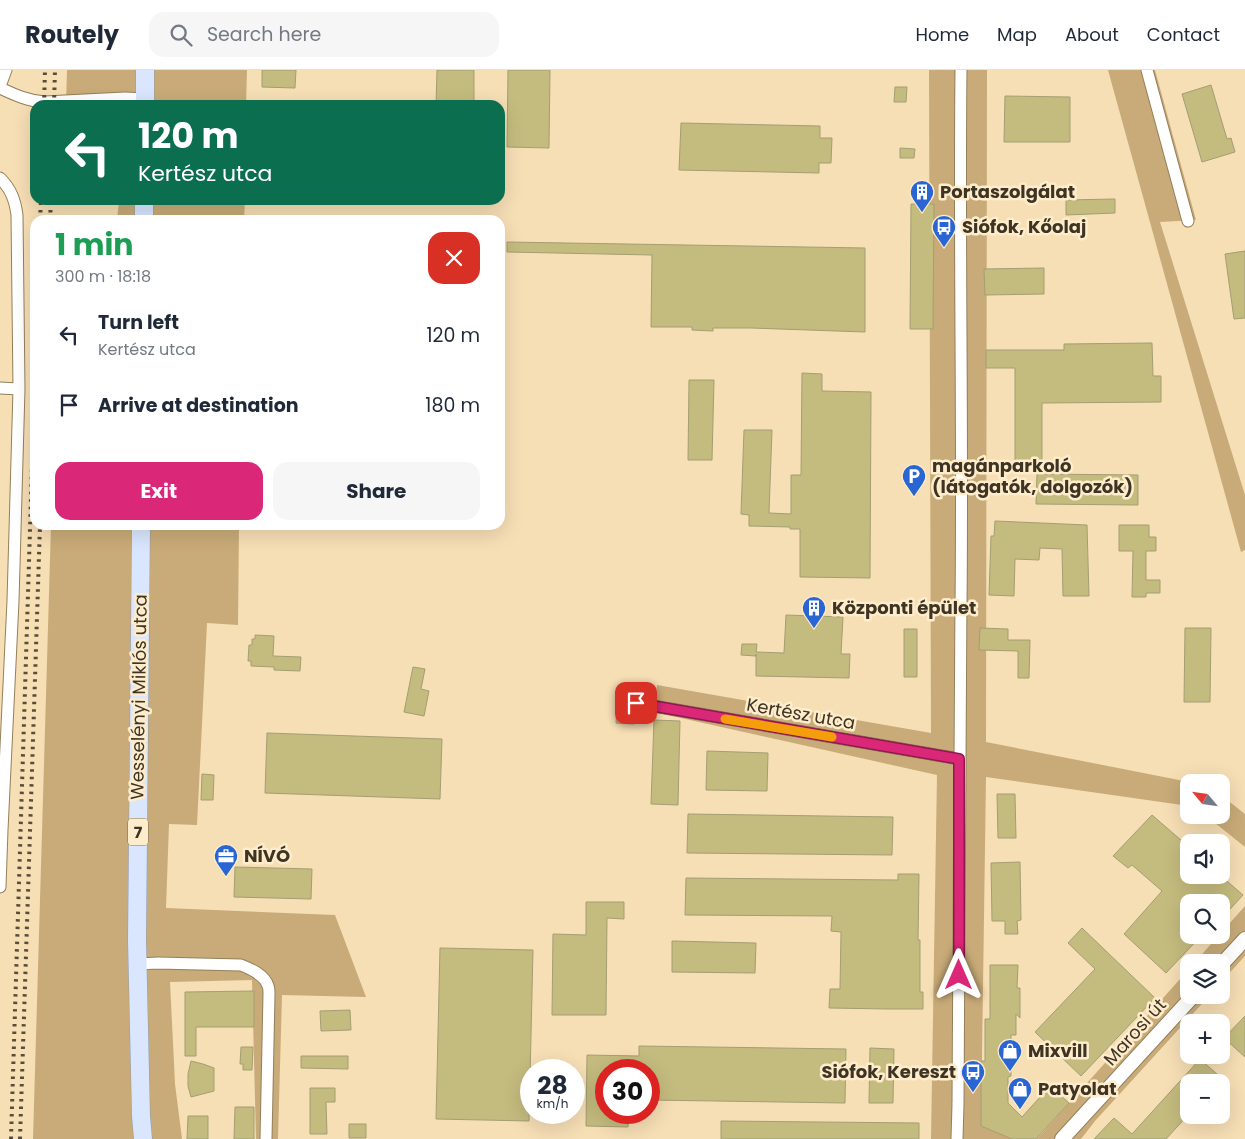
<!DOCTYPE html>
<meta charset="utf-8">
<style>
body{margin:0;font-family:Poppins,sans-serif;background:#f6f6f7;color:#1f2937;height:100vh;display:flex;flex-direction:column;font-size:19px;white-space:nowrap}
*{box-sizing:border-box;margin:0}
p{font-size:16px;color:#747a83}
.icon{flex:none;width:28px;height:28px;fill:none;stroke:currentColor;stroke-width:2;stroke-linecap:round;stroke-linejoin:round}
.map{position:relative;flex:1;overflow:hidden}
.panel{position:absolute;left:30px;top:145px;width:475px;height:315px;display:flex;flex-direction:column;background:#fff;border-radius:15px;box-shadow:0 5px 20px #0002}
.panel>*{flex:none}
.guide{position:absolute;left:30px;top:30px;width:475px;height:105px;border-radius:15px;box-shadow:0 5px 20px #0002;background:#0b6e4f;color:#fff;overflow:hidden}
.needle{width:32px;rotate:299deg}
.fabs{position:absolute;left:1180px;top:704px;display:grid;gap:10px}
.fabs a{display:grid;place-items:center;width:50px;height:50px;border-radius:10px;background:#fff;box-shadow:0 5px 20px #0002;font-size:25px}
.speed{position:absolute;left:520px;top:989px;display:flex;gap:10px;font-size:25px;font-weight:700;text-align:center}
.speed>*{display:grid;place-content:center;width:65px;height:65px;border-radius:50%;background:#fff;box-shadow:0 5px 20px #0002;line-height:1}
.speed small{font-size:12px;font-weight:400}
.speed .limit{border:8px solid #d22;background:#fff;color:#111}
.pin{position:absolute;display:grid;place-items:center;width:42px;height:42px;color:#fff;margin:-21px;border-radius:10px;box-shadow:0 2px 8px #0006}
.me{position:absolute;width:55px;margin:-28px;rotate:0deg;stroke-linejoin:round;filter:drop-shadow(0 0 4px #0008)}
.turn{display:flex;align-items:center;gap:18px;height:105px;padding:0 25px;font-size:22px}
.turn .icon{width:65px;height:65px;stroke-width:2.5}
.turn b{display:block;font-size:35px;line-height:42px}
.round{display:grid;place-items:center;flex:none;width:52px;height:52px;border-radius:15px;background:#f6f6f7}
.overview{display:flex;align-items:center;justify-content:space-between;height:85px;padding:0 25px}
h1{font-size:30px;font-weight:700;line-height:38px;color:#1e9e55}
.primary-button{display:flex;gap:10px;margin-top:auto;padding:10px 25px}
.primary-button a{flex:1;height:58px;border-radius:15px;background:#db2777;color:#fff;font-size:20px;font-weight:700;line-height:58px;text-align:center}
.primary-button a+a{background:#f6f6f7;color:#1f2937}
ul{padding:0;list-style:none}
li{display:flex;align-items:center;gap:15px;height:70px;padding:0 25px}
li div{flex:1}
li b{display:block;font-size:19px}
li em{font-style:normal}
header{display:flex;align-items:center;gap:30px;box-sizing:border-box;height:70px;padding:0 25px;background:#fff;border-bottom:1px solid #e0e1e3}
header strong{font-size:24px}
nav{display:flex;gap:28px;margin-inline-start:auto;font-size:18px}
.search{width:350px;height:45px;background:#f6f6f7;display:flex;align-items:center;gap:12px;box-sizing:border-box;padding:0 18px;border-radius:15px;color:#747a83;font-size:19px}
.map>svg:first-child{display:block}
.green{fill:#c8ab78}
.building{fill:#c4bb7e;stroke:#a49e73}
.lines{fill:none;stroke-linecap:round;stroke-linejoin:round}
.minor-casing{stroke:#947f59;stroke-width:13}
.tertiary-casing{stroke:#947f59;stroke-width:16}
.primary-casing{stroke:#929db0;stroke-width:19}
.minor{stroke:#fff;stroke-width:11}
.tertiary{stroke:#fff;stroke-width:14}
.primary{stroke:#d9e6fd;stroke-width:18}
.rail{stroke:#584d39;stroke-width:4;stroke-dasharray:2.5 5;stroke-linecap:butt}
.route-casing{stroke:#8e194d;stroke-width:12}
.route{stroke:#db2777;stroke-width:9}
.slow{stroke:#f59e0b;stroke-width:9}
.labels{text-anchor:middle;stroke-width:5;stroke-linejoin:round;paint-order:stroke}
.shield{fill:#ffeccb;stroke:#776b56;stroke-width:1}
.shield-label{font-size:16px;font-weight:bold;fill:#3d3424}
.poi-label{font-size:18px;font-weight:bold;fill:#3d3424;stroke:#ffeccb;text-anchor:start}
.street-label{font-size:18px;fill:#3d3424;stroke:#ffeccb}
</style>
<header>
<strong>Routely</strong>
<div class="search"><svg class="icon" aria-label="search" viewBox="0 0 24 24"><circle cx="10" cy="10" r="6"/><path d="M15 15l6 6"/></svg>Search here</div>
<nav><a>Home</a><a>Map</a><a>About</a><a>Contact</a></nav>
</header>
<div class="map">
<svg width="1245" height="1069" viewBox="0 0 1245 1069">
<rect width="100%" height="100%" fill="#f6deb5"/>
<path class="green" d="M 67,0 L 247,0 L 246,35 L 66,35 Z
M 929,0 L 987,0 L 986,672 L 1189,712 L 1189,736 L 986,707 L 981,1056 L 1013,1069 L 931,1069 L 937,705 L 654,642 L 657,615 L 931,663 Z
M 1108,0 L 1155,0 L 1196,150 L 1160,152 L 1245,425 L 1245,480 L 1241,482 Z
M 119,130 L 245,130 L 244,150 L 117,150 Z
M 51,455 L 239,455 L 238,555 L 207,553 L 197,755 L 169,754 L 166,838 L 335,845 L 366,927 L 282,925 L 278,1069 L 256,1069 L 252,910 L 170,912 L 175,1014 L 182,1069 L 33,1069 Z
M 1221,725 L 1245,744 L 1245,777 L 1205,745 L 1221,745 Z
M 1245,836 L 1245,886 L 1221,912 L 1221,892 L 1195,892 L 1219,865 L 1221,865 L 1221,863 Z
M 1189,899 L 1189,925 L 1210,925 L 1095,1051 L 1081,1069 L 1037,1069 Z"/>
<path class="building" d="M 262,0 L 296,0 L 295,18 L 262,17 Z
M 437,0 L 474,0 L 474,35 L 436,35 Z
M 508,0 L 550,0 L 549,78 L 507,77 Z
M 1211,15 L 1227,69 L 1231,68 L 1235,82 L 1202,92 L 1182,24 Z
M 895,17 L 907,17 L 906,32 L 894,32 Z
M 1005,26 L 1070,27 L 1070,72 L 1004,72 Z
M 681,53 L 820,56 L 820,68 L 832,68 L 831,93 L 819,93 L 819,103 L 679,100 Z
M 900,78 L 915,79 L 914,88 L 900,88 Z
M 1115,129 L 1115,143 L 1066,145 L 1066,130 Z
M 911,134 L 934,134 L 933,259 L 910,259 Z
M 507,172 L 865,178 L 865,262 L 751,258 L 713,258 L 713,261 L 692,260 L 692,257 L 651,257 L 652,185 L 507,182 Z
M 1245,181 L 1245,248 L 1234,249 L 1225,184 Z
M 1044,198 L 1044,224 L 985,225 L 984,199 Z
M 1152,273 L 1153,306 L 1161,306 L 1161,332 L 1042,333 L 1042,392 L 1015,392 L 1015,298 L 986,298 L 986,280 L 1064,280 L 1064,274 Z
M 802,303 L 822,304 L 822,321 L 871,322 L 870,508 L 800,507 L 800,459 L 790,459 L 790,457 L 749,456 L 749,445 L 741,444 L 744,360 L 772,360 L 769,443 L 791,444 L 791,405 L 801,405 Z
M 689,310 L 714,310 L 712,390 L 688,390 Z
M 1037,404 L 1138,405 L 1138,435 L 1036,434 Z
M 995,451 L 1087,455 L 1089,526 L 1063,526 L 1062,479 L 1040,478 L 1039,490 L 1015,489 L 1014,526 L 989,525 L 991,466 L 994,466 Z
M 1119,455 L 1149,455 L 1149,467 L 1156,467 L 1156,481 L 1146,481 L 1146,510 L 1160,510 L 1160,523 L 1146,523 L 1146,527 L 1132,527 L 1133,481 L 1119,481 Z
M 786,545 L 843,547 L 841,584 L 850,584 L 849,608 L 756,606 L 756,584 L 756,586 L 741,585 L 742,574 L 757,574 L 756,582 L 784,583 Z
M 980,558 L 1008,559 L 1008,570 L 1030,570 L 1029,608 L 1018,608 L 1018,581 L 979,580 Z
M 1185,558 L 1211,558 L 1210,632 L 1184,632 Z
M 904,559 L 917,559 L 917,607 L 904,607 Z
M 255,565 L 274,566 L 273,586 L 301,587 L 300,601 L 274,600 L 274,597 L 251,596 L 251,591 L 248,591 L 249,575 L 252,575 L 252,569 L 255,569 Z
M 413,597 L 425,599 L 421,619 L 429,621 L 424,646 L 404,642 Z
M 617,640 L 635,640 L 634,654 L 616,653 Z
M 654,650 L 680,651 L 678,735 L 651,734 Z
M 267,663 L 442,669 L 440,729 L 265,723 Z
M 707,681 L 768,683 L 767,721 L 706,720 Z
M 202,704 L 214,705 L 213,730 L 201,730 Z
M 997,724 L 1015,724 L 1016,768 L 998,768 Z
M 688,744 L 893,747 L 892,785 L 687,783 Z
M 1152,745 L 1189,777 L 1189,805 L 1220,805 L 1243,825 L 1221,849 L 1221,832 L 1189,832 L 1189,865 L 1202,865 L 1166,903 L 1124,864 L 1162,821 L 1132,795 L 1128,798 L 1113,786 Z
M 1020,792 L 1021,850 L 1017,851 L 1018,864 L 1005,864 L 1005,851 L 992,851 L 991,793 Z
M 235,797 L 312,799 L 311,829 L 234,827 Z
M 898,804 L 919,804 L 918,870 L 920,870 L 920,922 L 923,922 L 923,939 L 887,939 L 829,938 L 830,919 L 840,919 L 841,862 L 831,861 L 832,846 L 685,845 L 686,808 L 898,810 Z
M 586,832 L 624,832 L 624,849 L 607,848 L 606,945 L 552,945 L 553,864 L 586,865 Z
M 1082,858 L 1155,928 L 1081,1006 L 1035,962 L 1095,899 L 1068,873 Z
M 672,871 L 756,873 L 755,903 L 672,902 Z
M 440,878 L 533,880 L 529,1051 L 436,1049 Z
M 990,895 L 1018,895 L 1017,918 L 1020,918 L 1020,948 L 1016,944 L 1016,965 L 1011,965 L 1011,1006 L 1008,1007 L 1008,1033 L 1022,1047 L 1050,1016 L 1069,1033 L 1036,1069 L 1012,1069 L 981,1056 L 981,991 L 985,991 L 985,949 L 990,949 Z
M 254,921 L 254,957 L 196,957 L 196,986 L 185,986 L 185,922 Z
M 350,940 L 351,960 L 321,961 L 320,941 Z
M 1245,946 L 1245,987 L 1224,968 Z
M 639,976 L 846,979 L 845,1033 L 649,1030 L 649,1000 L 606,1000 L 606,1042 L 629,1042 L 628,1057 L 586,1056 L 587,985 L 639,986 Z
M 241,977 L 253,977 L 252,1000 L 243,1000 L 243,994 L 240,994 Z
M 870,978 L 894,979 L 893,1033 L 869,1033 Z
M 301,986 L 348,986 L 348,999 L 301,998 Z
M 1200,989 L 1226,1012 L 1189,1012 L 1189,1044 L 1166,1069 L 1094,1069 L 1114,1048 L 1132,1064 Z
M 191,991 L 203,994 L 214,998 L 214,1021 L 191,1027 L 188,1016 L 188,1004 Z
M 310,1018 L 335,1018 L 335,1032 L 326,1032 L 327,1064 L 310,1064 Z
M 235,1037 L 254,1037 L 254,1069 L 234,1069 Z
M 188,1046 L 208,1046 L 208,1069 L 187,1069 Z
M 721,1051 L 919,1053 L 919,1069 L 721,1069 Z
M 349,1054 L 366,1054 L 366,1068 L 349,1068 Z"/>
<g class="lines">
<g class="minor-casing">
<path id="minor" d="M 1147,0 L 1188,151
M 0,16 L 6,0
M 0,18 C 15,25 28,31 45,32 L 125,28 L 145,29
M 0,108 C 11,119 15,130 17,145 L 19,319 L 13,531 L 2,760 L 0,817
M 0,318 L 19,319
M 636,633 L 959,689
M 137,894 L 158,893 L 241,895 C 251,899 265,905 268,916 C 269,918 269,921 269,924 L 266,1069
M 957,1069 L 958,1034 C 959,867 959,701 961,535 C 963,357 959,178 961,0"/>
</g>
<g class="tertiary-casing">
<path id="tertiary" d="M 1221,895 L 1245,869
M 1062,1069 L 1194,925"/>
</g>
<g class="primary-casing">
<path id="primary" d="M 145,35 L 145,0
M 144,150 L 144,130
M 141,455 L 137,870 L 141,1046 L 143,1069"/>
</g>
<use href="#minor" class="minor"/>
<use href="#tertiary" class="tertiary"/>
<use href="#primary" class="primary"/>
<path class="rail" d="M 44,35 L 45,0
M 54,35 L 55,0
M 40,150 L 41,130
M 50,150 L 51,130
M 11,1069 L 35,299
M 20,1069 L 40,455"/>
</g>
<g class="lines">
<g class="route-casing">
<path id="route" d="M 636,633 L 959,689 L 959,905"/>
</g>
<use href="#route" class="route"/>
<path class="slow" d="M 725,649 L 832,667"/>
</g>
<defs>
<g id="building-pin" transform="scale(1.25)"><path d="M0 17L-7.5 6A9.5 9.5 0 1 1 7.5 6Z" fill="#2a66d3" stroke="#ffeccb"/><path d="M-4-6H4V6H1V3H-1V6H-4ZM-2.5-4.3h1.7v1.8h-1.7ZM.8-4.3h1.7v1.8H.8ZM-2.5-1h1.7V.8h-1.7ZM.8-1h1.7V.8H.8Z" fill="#fff"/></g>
<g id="bus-pin" transform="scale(1.25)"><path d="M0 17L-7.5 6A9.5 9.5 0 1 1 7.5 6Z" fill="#2a66d3" stroke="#ffeccb"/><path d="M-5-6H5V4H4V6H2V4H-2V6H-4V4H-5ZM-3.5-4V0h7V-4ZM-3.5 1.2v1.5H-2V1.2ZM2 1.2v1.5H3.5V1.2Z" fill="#fff"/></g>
<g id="parking-pin" transform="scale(1.25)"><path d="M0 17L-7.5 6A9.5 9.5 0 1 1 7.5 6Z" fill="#2a66d3" stroke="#ffeccb"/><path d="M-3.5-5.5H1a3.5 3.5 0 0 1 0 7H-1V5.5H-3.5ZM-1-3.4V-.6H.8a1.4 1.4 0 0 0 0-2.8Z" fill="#fff"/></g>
<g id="office-pin" transform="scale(1.25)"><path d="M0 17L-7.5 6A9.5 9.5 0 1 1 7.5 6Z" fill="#2a66d3" stroke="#ffeccb"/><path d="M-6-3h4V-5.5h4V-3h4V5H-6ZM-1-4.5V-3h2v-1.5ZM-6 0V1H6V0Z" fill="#fff"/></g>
<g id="shop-pin" transform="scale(1.25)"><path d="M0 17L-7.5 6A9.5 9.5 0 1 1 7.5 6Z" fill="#2a66d3" stroke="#ffeccb"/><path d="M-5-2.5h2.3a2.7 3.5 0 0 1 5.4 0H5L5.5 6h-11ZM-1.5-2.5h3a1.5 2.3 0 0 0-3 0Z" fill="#fff"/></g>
</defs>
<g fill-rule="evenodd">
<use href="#building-pin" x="922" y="122"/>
<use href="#bus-pin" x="944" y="157"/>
<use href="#parking-pin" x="914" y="406"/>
<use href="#building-pin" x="814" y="538"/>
<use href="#office-pin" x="226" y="786"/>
<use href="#shop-pin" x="1010" y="981"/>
<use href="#bus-pin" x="973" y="1002"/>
<use href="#shop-pin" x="1020" y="1019"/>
</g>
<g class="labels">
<rect class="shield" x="128" y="748.5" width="20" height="27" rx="4"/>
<g class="shield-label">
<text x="138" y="768">7</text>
</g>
<g class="poi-label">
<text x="940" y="128">Portaszolgálat</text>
<text x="962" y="163">Siófok, Kőolaj</text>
<text x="932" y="402">magánparkoló<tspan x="932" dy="21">(látogatók, dolgozók)</tspan></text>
<text x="832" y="544">Központi épület</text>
<text x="244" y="792">NÍVÓ</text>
<text x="1028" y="987">Mixvill</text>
<text x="956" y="1008" text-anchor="end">Siófok, Kereszt</text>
<text x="1038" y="1025">Patyolat</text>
</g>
<g class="street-label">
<text transform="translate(139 627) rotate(-89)" y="6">Wesselényi Miklós utca</text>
<text transform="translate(801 644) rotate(10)" y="6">Kertész utca</text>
<text transform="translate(1135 962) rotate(-48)" y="6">Marosi út</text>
</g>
</g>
</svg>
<div class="fabs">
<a><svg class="needle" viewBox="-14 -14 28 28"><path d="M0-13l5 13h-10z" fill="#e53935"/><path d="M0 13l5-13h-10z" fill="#747a83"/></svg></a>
<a><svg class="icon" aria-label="sound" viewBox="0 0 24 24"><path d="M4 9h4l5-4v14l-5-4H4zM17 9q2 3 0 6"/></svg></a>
<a><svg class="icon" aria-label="search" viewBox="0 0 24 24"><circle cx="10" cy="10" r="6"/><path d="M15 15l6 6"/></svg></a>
<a><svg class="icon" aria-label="layers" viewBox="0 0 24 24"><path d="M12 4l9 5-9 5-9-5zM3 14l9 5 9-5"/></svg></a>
<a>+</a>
<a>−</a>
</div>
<div class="speed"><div>28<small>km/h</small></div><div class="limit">30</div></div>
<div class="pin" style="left:636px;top:633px;background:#d93025"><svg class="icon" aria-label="arrive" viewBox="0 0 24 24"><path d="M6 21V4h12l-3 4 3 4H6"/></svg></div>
<svg class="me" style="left:959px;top:905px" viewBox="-20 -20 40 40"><path d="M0-17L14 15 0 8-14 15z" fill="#db2777" stroke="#fff" stroke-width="4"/></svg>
<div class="guide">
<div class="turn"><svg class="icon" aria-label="left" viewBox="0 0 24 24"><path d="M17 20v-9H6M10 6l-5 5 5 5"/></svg><div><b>120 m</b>Kertész utca</div></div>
</div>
<section class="panel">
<div class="overview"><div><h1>1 min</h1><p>300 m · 18:18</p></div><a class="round" style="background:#d93025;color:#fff"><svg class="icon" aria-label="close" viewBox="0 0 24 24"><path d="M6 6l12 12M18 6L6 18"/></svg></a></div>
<ul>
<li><svg class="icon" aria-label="left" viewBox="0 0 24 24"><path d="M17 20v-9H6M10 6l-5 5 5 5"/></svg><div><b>Turn left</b><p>Kertész utca</p></div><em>120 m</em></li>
<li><svg class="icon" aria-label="arrive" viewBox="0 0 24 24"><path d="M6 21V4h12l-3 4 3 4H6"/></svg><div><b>Arrive at destination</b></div><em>180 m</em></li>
</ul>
<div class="primary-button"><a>Exit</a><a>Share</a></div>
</section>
</div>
